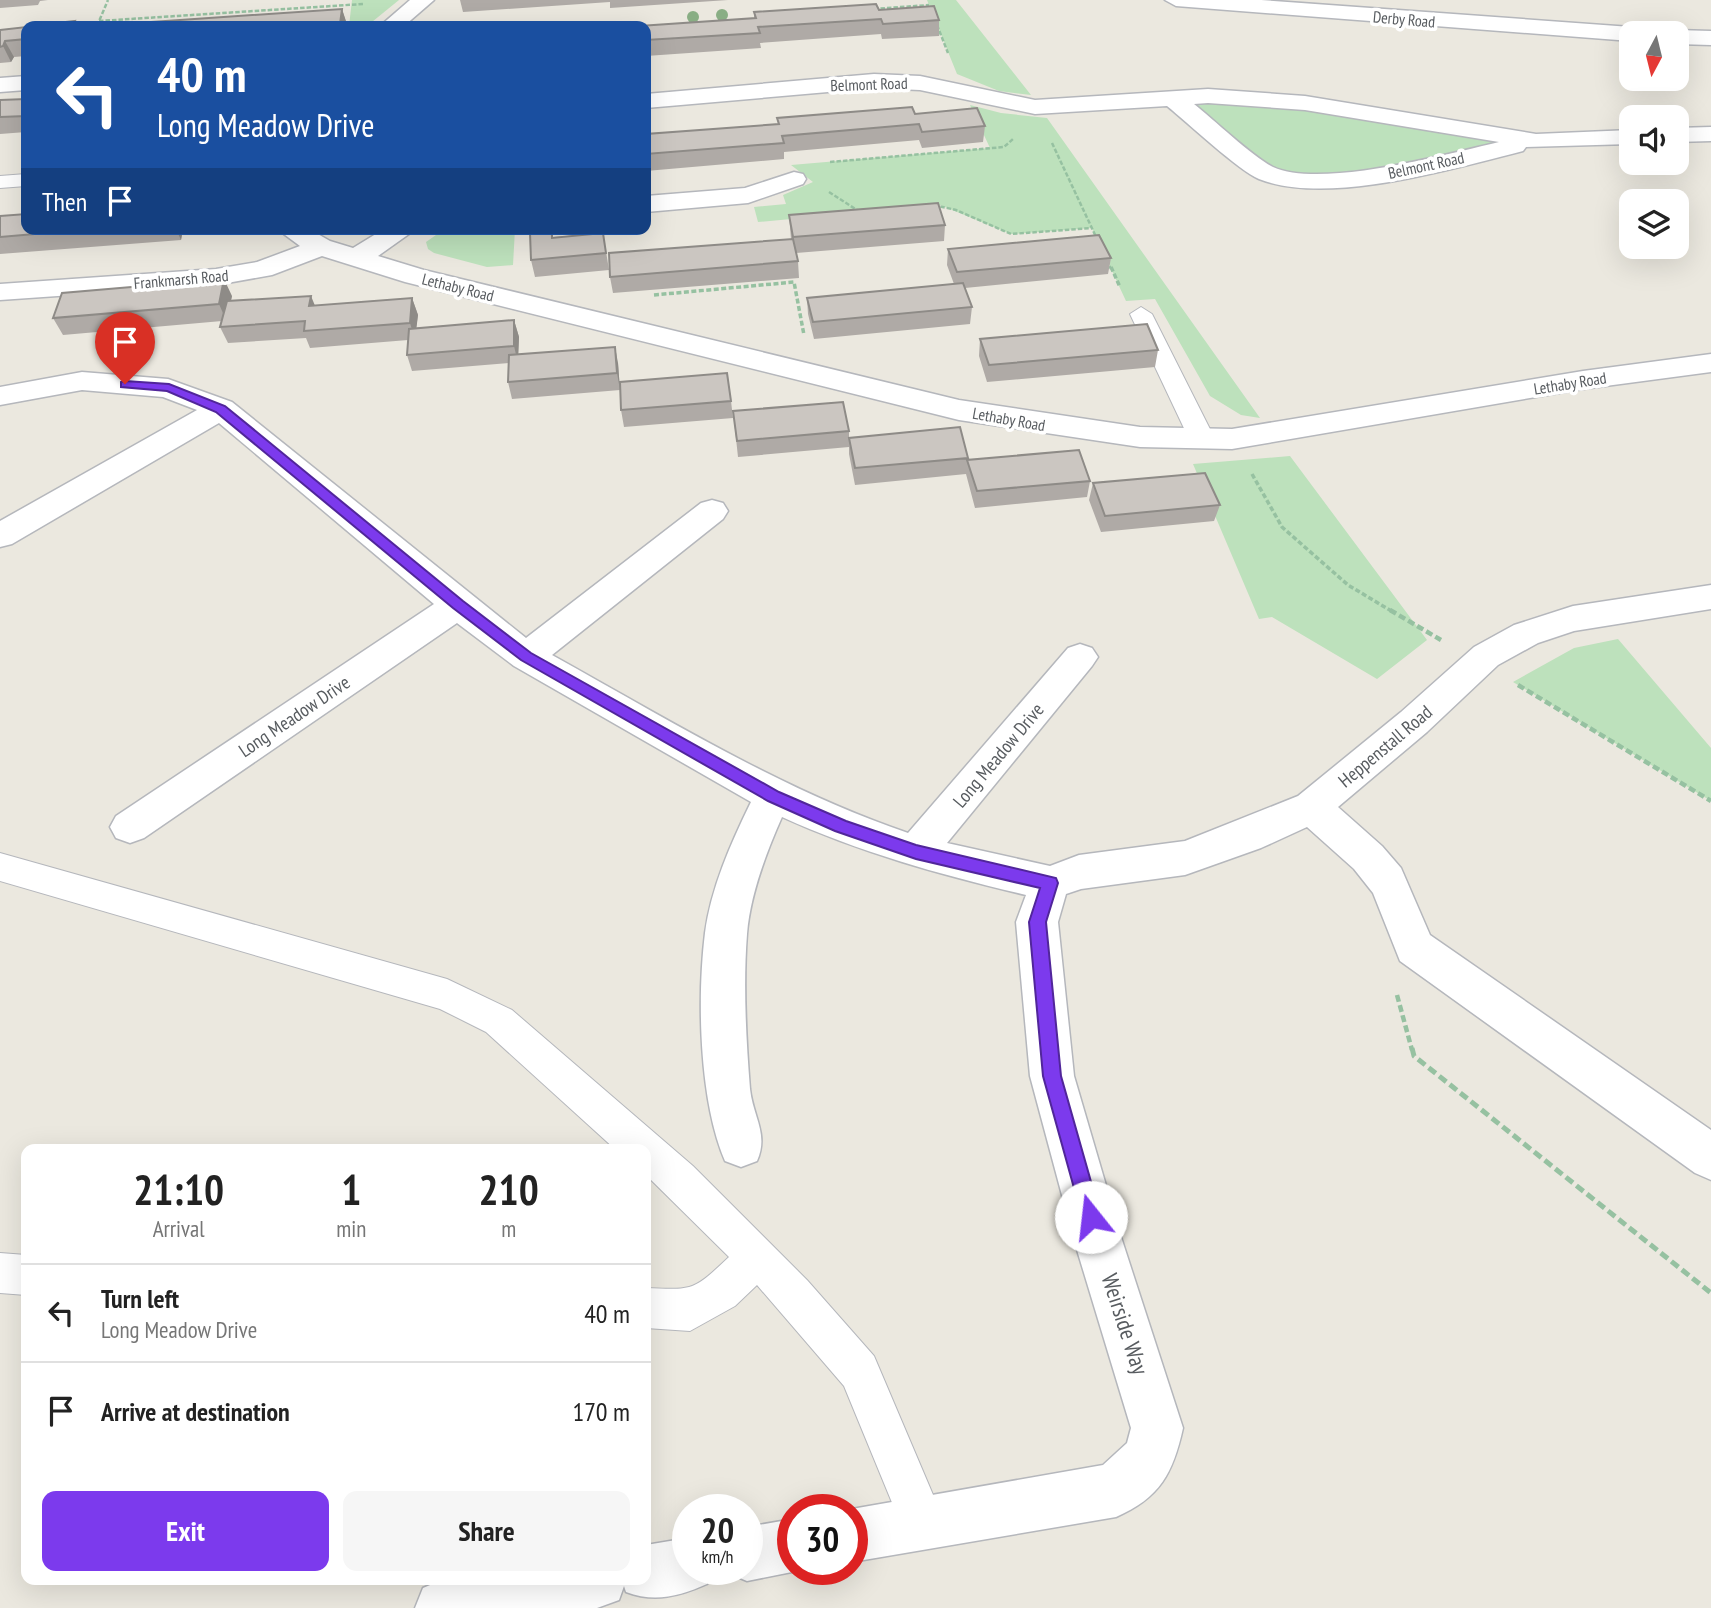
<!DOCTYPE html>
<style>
body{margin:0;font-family:"PT Sans Narrow",sans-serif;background:#f6f6f6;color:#222;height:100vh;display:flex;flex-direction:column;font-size:26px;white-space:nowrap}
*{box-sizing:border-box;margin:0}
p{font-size:23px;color:#767676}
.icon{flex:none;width:38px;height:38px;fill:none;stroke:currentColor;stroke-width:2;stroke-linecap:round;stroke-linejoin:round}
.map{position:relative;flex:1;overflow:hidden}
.panel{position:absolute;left:21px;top:1144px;width:630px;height:441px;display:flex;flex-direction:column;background:#fff;border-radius:14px;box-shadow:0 7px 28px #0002}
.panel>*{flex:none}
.banner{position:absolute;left:21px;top:21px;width:630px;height:214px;border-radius:14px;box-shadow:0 7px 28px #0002;background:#1a4fa0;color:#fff;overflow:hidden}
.needle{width:46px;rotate:187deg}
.buttons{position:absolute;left:1619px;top:21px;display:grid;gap:14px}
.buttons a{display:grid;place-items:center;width:70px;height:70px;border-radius:14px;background:#fff;box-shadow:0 7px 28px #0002;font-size:35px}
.speed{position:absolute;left:672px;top:1494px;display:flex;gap:14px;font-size:35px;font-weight:700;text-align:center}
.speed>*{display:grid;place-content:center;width:91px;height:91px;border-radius:50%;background:#fff;box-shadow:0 7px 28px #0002;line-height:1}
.speed small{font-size:18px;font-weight:400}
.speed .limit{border:10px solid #d22;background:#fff;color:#111}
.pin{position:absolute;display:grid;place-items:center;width:60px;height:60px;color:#fff;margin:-72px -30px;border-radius:50% 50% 50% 0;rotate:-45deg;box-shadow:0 0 7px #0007}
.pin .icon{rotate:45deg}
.me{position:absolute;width:77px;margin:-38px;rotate:344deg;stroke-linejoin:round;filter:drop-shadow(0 0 5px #0008)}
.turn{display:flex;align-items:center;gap:24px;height:147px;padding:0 21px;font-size:32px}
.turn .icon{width:91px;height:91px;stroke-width:2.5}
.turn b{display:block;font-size:49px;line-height:60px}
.then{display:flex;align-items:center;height:66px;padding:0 21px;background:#0003;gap:14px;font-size:26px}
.eta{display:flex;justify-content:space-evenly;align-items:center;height:119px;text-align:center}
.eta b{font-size:42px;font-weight:800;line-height:49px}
.primary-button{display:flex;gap:14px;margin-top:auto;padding:14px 21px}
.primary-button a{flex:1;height:80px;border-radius:14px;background:#7c3aed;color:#fff;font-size:28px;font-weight:800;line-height:80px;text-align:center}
.primary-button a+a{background:#f6f6f6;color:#222}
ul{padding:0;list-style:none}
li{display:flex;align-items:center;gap:21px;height:98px;padding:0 21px;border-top:2px solid #e0e0e0}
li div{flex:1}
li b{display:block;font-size:26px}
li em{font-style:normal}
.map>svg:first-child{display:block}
.green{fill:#bde1bc}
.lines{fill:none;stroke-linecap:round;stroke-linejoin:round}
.lane-casing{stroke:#b5b7bc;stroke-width:2}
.street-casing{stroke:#b5b7bc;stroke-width:3}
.path-far3{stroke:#96c1a1;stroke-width:2.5;stroke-dasharray:4.5 2;stroke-linecap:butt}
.path-far2{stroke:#96c1a1;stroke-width:3.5;stroke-dasharray:5 2.5;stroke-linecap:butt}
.path-far1{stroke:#96c1a1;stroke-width:4.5;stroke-dasharray:7 3.5;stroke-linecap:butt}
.path{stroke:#96c1a1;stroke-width:5;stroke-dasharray:9 4.5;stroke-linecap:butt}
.lane{fill:#fff;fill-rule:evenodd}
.street{fill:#fff;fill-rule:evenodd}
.tree{fill:#89ae84}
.wall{fill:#afaaa6}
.shaded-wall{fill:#8e8b87}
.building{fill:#cbc6c1;stroke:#8e8b87;stroke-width:2}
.route{fill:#7c3aed;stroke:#51269a;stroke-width:2}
.labels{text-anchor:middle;stroke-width:7;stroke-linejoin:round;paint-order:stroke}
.far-street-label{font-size:16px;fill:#585c60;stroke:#fff}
.street-label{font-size:19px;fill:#585c60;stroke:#fff}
.near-street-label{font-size:23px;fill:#585c60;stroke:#fff}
</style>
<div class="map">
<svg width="1711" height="1608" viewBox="0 0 1711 1608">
<rect width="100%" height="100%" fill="#ebe8df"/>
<path class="green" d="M 352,0 L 399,0 L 367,26 L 349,26 Z
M 927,0 L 956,0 L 1031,95 L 999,91 L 957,74 Z
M 1208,96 L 1534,141 L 1318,182 L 1266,172 L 1175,99 Z
M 970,105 L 1001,113 L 1047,118 L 1260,418 L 1241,415 L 1210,396 L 1155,299 L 1126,301 L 1092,228 L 1011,234 L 940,205 L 758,222 L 754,207 L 786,204 L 783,195 L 813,182 L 791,165 L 990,148 Z
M 485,229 L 515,229 L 513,265 L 487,267 L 434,253 L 428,249 L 426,242 L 436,235 Z
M 1290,456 L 1427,640 L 1377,679 L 1272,617 L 1259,619 L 1193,464 Z
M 1618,639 L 1711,748 L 1711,801 L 1513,682 L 1574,648 Z"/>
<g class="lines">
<g class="lane-casing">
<path id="lane" d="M 26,174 L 26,186 L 0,188 L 0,176 Z
M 1141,307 L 1152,314 L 1216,441 L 1212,447 L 1194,447 L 1190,441 L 1130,314 Z
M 0,853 L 447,979 L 512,1010 L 693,1166 L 807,1280 L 874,1356 L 945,1523 L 939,1539 L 923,1545 L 907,1539 L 844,1386 L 757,1285 L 735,1306 L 690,1331 L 646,1328 L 646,1288 C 694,1290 693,1291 729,1257 L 646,1175 L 646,1150 L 616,1150 L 486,1032 L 440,1009 L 0,881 Z
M 0,1253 L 26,1255 L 26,1295 L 0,1293 Z"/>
</g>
<g class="street-casing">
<path id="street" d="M 410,0 L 434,0 L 404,26 L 380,26 Z
M 1165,0 L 1261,0 L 1631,27 L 1641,33 L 1631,33 L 1631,41 L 1176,6 Z
M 1676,30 L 1711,31 L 1711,45 L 1676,44 L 1676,33 L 1668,33 Z
M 874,74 L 920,76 L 1035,100 L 1208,89 L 1305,96 L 1536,134 L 1631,130 L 1631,144 L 1526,147 L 1523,151 C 1452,169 1328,206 1259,179 C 1239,171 1187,122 1167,106 L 1035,114 L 920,90 L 874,88 L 646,108 L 646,94 ZM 1208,103 L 1305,110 L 1499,142 C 1447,154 1321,189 1273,167 C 1253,157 1213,119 1194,104 Z
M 26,76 L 26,90 L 0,92 L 0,78 Z
M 1711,127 L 1711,141 L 1676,142 L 1676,128 Z
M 794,172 L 803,174 L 806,179 L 803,184 L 748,203 L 646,212 L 646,196 L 745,188 Z
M 277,229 L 309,229 L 330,241 L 353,248 L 384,229 L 416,229 L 378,256 L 424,270 L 959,400 L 1140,427 L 1232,429 L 1583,371 L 1711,354 L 1711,372 L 1583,389 L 1232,449 L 1140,447 L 959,420 L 405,282 L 322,256 L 272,275 L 216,285 L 0,300 L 0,284 L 216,269 L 257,262 L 300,246 Z
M 82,372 L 168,379 L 232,402 L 526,638 L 701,503 L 712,500 L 723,503 L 728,511 L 723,519 L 552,655 C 669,720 782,790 908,833 L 1068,648 L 1080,644 L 1092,648 L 1098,657 L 1092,666 L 947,843 L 1050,866 L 1079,855 L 1185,841 L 1298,796 L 1401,712 L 1474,647 L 1514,625 L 1573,606 L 1711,585 L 1711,609 L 1574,631 L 1538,643 L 1498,665 L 1427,732 L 1338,807 L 1382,846 L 1401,868 L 1430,935 L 1711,1130 L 1711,1180 L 1695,1173 L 1400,961 L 1373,893 L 1354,869 L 1307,827 L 1261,848 L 1185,875 L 1081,889 L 1066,894 L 1058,922 L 1074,1076 L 1122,1240 L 1183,1428 C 1173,1473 1160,1498 1116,1517 L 852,1562 L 852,1510 L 846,1510 L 1103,1465 L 1127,1443 L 1131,1428 L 1074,1240 L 1030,1076 L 1016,922 L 1026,895 C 942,875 861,853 782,817 C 766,853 750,895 747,934 C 743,985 746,1038 750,1089 C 753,1117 769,1134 757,1161 L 741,1167 L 725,1161 C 699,1100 697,999 705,933 C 711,888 731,843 751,802 L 514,666 L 457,623 L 144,838 L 130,843 L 116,838 L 110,827 L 116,816 L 434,604 L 219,423 L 12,544 L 0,547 L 0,521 L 197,410 L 163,397 L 82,390 L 0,405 L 0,387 Z
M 793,1519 L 793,1570 L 802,1570 L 747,1581 L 728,1573 L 726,1570 L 747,1570 L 747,1527 Z
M 688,1538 L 688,1570 L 714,1570 L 707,1584 C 680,1596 655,1603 626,1592 L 624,1586 L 619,1600 L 597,1608 L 415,1608 L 423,1588 L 442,1580 L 646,1580 L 646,1545 Z"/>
</g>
<path class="path-far3" d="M 874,9 L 929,5
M 99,21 L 363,4
M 937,25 L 948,53
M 97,26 L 108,0
M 1052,143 L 1097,239
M 830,162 L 1004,147 L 1013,139
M 829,192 L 860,212
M 934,205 L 956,210 L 1011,234 L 1092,228
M 1107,260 L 1111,269"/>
<path class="path-far2" d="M 1111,267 L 1120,287
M 654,295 L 794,282 L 804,335
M 1252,474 L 1282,527 L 1348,585 L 1393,612"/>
<path class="path-far1" d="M 1390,610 L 1441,640
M 1518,685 L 1711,801
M 1397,995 L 1412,1050"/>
<path class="path" d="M 1412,1048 L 1414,1056 L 1711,1293"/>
<use href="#lane" class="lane"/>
<use href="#street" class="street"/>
</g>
<g class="tree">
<circle cx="722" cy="15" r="6"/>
<circle cx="693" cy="17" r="6"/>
</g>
<path class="wall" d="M 0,0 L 48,0 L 40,1 L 38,5 L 0,8 Z
M 460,0 L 728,0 L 610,8 L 610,2 L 463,12 Z
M 342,9 L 347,26 L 93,26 Z
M 879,10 L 939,20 L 939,36 L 882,39 L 881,34 L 760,43 L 761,48 L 646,56 L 646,26 L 754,18 L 754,12 Z
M 26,27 L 26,56 L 14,57 L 11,62 L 0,63 L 0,30 Z
M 26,99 L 26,132 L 0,134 L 0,100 Z
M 915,114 L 985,126 L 983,142 L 922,148 L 919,140 L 784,152 L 784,159 L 646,171 L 646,134 L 778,124 L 777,118 Z
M 789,215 L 945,225 L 944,241 L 796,253 L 798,261 L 799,278 L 613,293 L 610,277 L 791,239 Z
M 0,216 L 26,229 L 183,229 L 181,240 L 0,254 Z
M 552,231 L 553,237 L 603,233 L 609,270 L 535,277 L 531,260 Z
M 948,249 L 1111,258 L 1108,274 L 965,288 L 972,307 L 970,324 L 814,339 L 808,314 L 807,298 L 954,284 L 947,265 Z
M 232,296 L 231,301 L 315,306 L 412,298 L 418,315 L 416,328 L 514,320 L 519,337 L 518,354 L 618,363 L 620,390 L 512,399 L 508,382 L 509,363 L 412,371 L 407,355 L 408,340 L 310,348 L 306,338 L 228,343 L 220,327 L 222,321 L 63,335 L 53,318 Z
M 980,339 L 1158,350 L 1155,367 L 987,382 L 979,356 Z
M 731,401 L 733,418 L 624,427 L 621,410 Z
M 733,411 L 849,431 L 849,438 L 968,458 L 968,459 L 1090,481 L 1087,497 L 975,508 L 966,474 L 855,485 L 849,454 L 849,447 L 738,457 Z
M 1093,483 L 1220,505 L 1214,521 L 1101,532 L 1089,500 Z"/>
<path class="shaded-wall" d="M 342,9 L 347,24 L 347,26 L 340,26 L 340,24 Z
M 5,41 L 14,57 L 11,62 L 3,46 Z
M 176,229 L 183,229 L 181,240 Z
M 224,279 L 232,296 L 226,320 L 219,304 Z
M 311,296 L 318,313 L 309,306 Z
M 412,298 L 418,315 L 415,340 L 410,323 Z
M 514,320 L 519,337 L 518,363 L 514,346 Z
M 615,347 L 618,363 L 620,390 L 617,373 Z"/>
<path class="building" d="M 876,4 L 879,10 L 934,6 L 939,20 L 883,24 L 881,19 L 758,27 L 760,33 L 646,40 L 646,26 L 639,26 L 756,18 L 754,12 Z
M 342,9 L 340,24 L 303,26 L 93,26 Z
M 75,21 L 73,26 L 30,26 Z
M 570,25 L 571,26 L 548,26 Z
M 26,27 L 26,39 L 5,41 L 3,46 L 0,47 L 0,30 Z
M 26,99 L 26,116 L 0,117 L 0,100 Z
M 912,107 L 915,114 L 977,108 L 985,126 L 922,132 L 919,124 L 782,136 L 784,143 L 646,154 L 646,134 L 779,124 L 777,118 Z
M 938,203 L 945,225 L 793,237 L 789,215 Z
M 26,214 L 26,229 L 93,229 L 0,237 L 0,216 Z
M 552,231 L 552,238 L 603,233 L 606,253 L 531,260 L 530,233 Z
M 1099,235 L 1111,258 L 957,272 L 948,249 Z
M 793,239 L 798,261 L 610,277 L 609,253 Z
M 224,279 L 219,304 L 53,318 L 62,293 Z
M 963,283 L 972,307 L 813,322 L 807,298 Z
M 311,296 L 309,306 L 412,298 L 410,323 L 304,331 L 305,321 L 220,327 L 227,301 Z
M 514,320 L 514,346 L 407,355 L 409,329 Z
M 1147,324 L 1158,350 L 989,365 L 980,339 Z
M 615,347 L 617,373 L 508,382 L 509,355 Z
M 727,373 L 731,401 L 621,410 L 620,382 Z
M 843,402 L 849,431 L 737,441 L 733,411 Z
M 960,427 L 968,458 L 855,468 L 849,438 Z
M 1079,450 L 1090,481 L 977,491 L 967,460 Z
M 1205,473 L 1220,505 L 1105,516 L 1093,483 Z"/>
<path class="route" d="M 125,381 L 169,384 L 225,406 L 463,601 L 531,653 L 779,792 L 846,821 L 916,845 L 1056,878 L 1058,883 L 1046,922 L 1061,1076 L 1101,1217 L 1098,1224 L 1091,1226 L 1085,1224 L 1082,1217 L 1043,1076 L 1029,922 L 1040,888 L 916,859 L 835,831 L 768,801 L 521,660 L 453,608 L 216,412 L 167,391 L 121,387 L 121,382 Z"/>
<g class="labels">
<g class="far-street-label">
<text transform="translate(1404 19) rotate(5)" y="6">Derby Road</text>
<text transform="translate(869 84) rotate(-2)" y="6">Belmont Road</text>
<text transform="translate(1426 165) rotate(-12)" y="6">Belmont Road</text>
<text transform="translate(181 279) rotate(-5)" y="6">Frankmarsh Road</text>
<text transform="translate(458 287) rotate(14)" y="6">Lethaby Road</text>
<text transform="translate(1570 383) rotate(-9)" y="6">Lethaby Road</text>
<text transform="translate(1009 419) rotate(10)" y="6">Lethaby Road</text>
</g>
<g class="street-label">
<text transform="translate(294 716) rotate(-34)" y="7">Long Meadow Drive</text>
<text transform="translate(1385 746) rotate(-40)" y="7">Heppenstall Road</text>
<text transform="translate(998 755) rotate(-50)" y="7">Long Meadow Drive</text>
</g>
<g class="near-street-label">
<text transform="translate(1125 1324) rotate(72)" y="8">Weirside Way</text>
</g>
</g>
</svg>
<div class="buttons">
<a><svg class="needle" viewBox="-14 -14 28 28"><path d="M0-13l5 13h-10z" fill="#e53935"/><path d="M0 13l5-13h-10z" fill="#767676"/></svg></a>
<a><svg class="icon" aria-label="sound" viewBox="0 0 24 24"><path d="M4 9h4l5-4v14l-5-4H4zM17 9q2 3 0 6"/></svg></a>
<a><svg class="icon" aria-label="layers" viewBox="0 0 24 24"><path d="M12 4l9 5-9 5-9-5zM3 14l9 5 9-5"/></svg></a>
</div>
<div class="speed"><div>20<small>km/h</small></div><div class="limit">30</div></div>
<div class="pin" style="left:125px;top:384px;background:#d93025"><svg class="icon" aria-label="arrive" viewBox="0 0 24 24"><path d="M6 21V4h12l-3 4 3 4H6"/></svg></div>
<svg class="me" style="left:1091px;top:1217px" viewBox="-20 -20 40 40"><circle r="19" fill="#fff"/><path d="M0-13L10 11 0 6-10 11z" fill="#7c3aed"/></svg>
<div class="banner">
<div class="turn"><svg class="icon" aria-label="left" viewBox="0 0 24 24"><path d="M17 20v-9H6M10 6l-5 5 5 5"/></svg><div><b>40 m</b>Long Meadow Drive</div></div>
<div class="then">Then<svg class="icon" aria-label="arrive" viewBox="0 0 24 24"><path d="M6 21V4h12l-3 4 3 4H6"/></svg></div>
</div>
<section class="panel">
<div class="eta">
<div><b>21:10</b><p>Arrival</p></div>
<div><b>1</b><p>min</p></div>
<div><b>210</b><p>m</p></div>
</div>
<ul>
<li><svg class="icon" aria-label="left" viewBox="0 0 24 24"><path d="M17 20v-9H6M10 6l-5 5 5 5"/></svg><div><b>Turn left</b><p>Long Meadow Drive</p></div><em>40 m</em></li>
<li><svg class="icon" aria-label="arrive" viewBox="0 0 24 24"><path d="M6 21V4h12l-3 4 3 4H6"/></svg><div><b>Arrive at destination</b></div><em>170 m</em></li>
</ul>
<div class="primary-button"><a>Exit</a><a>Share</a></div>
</section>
</div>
